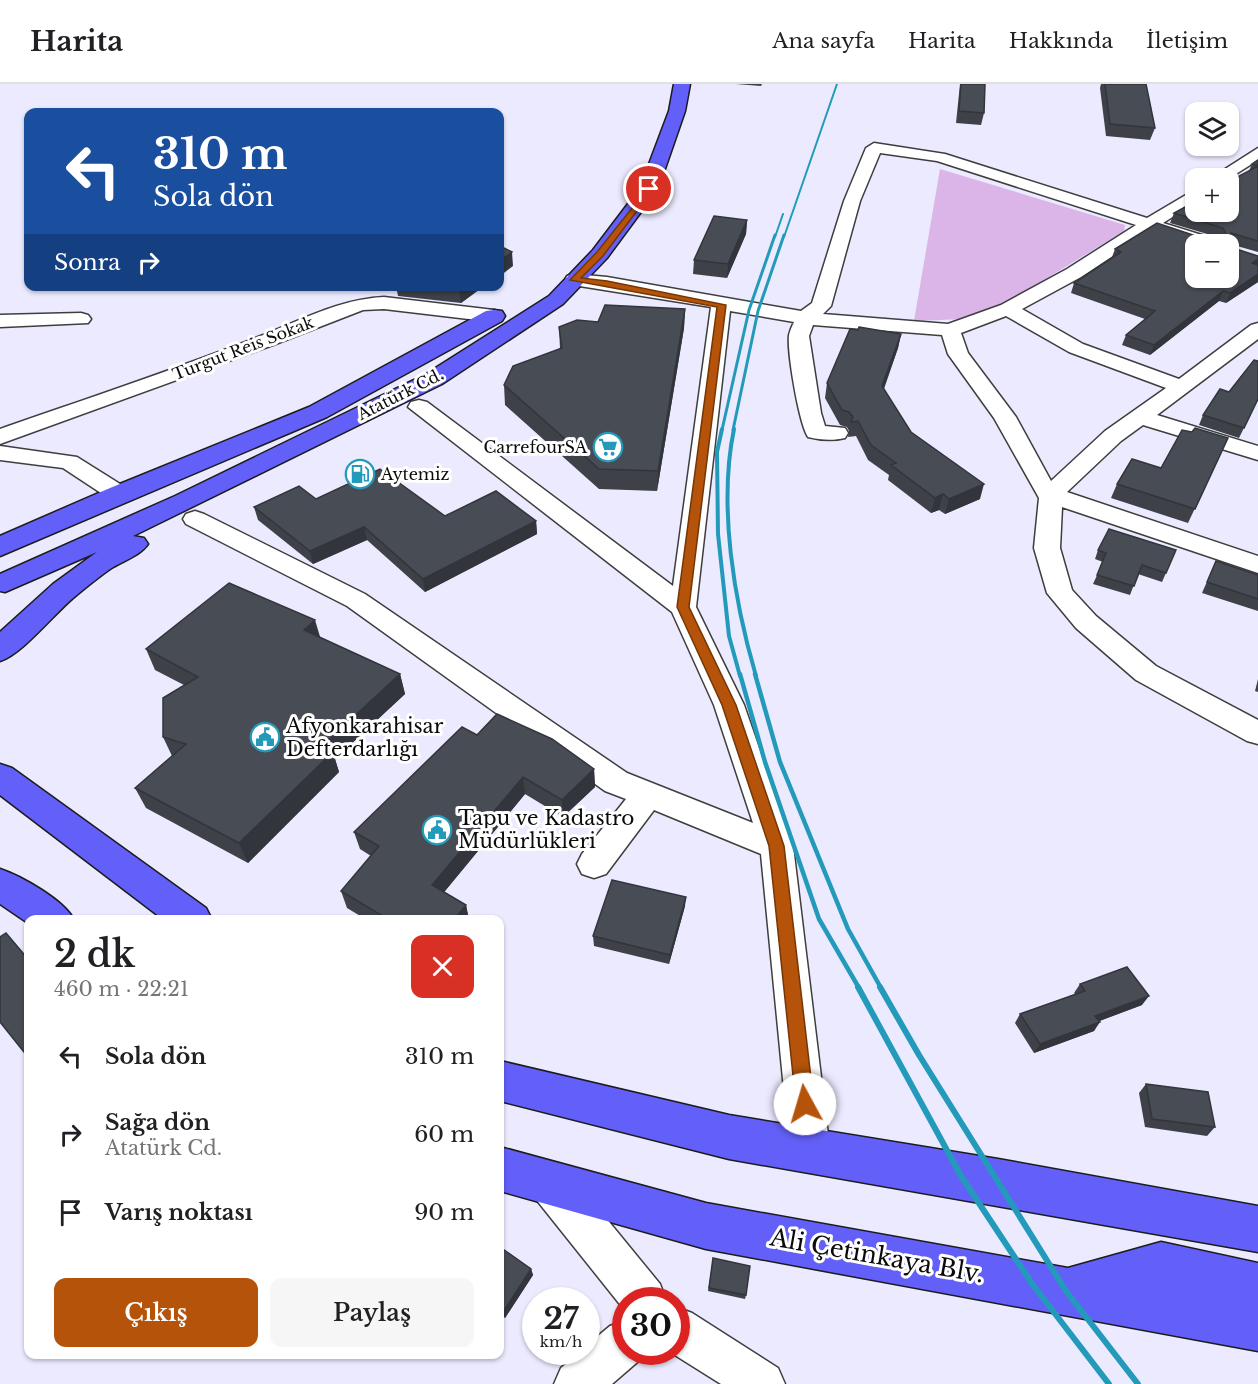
<!DOCTYPE html>
<html lang="tr">
<meta charset="utf-8">
<style>
body{margin:0;font-family:"Libre Baskerville",serif;background:#f6f6f6;color:#202124;height:100vh;display:flex;flex-direction:column;font-size:22px;white-space:nowrap}
*{box-sizing:border-box;margin:0}
p{font-size:20px;color:#757577}
.icon{flex:none;width:33px;height:33px;fill:none;stroke:currentColor;stroke-width:2;stroke-linecap:round;stroke-linejoin:round}
.map{position:relative;flex:1;overflow:hidden}
.sheet{position:absolute;left:24px;top:831px;width:480px;height:444px;display:flex;flex-direction:column;background:#fff;border-radius:12px;box-shadow:0 2px 4px #0004}
.sheet>*{flex:none}
.banner{position:absolute;left:24px;top:24px;width:480px;height:183px;border-radius:12px;box-shadow:0 2px 4px #0004;background:#1a4fa0;color:#fff;overflow:hidden}
.tools{position:absolute;left:1185px;top:18px;display:grid;gap:12px}
.tools a{display:grid;place-items:center;width:54px;height:54px;border-radius:12px;background:#fff;box-shadow:0 2px 4px #0004;font-size:30px}
.speed{position:absolute;left:522px;top:1203px;display:flex;gap:12px;font-size:30px;font-weight:700;text-align:center}
.speed>*{display:grid;place-content:center;width:78px;height:78px;border-radius:50%;background:#fff;box-shadow:0 2px 4px #0004;line-height:1}
.speed small{font-size:15px;font-weight:400}
.speed .limit{border:9px solid #d22;background:#fff;color:#111}
.pin{position:absolute;display:grid;place-items:center;width:51px;height:51px;color:#fff;margin:-26px;border:3px solid #fff;border-radius:50%;box-shadow:0 2px 6px #0007}
.me{position:absolute;width:66px;margin:-33px;rotate:354deg;stroke-linejoin:round;filter:drop-shadow(0 0 4px #0008)}
.turn{display:flex;align-items:center;gap:21px;height:126px;padding:0 30px;font-size:27px}
.turn .icon{width:78px;height:78px;stroke-width:2.5}
.turn b{display:block;font-size:42px;line-height:51px}
.then{display:flex;align-items:center;height:57px;padding:0 30px;background:#0003;gap:12px;font-size:22px}
.round{display:grid;place-items:center;flex:none;width:63px;height:63px;border-radius:12px;background:#f6f6f6}
.headline{display:flex;align-items:center;justify-content:space-between;height:102px;padding:0 30px}
h1{font-size:36px;font-weight:600;line-height:45px}
.cta{display:flex;gap:12px;margin-top:auto;padding:12px 30px}
.cta a{flex:1;height:69px;border-radius:12px;background:#b45309;color:#fff;font-size:24px;font-weight:600;line-height:69px;text-align:center}
.cta a+a{background:#f6f6f6;color:#202124}
ul{padding:0;list-style:none}
li{display:flex;align-items:center;gap:18px;height:78px;padding:0 30px}
li div{flex:1}
li b{display:block;font-size:22px}
li em{font-style:normal}
header{display:flex;align-items:center;gap:36px;box-sizing:border-box;height:84px;padding:0 30px;background:#fff;border-bottom:2px solid #e0e0e0}
header strong{font-size:28px}
nav{display:flex;gap:33px;margin-inline-start:auto;font-size:21px}
.map>svg:first-child{display:block}
.green{fill:#dbb4e8}
.lines{fill:none;stroke-linecap:round;stroke-linejoin:round}
.minor-casing{stroke:#3e3e3e;stroke-width:3}
.primary-casing{stroke:#1c1c1c;stroke-width:3}
.minor{fill:#fff;fill-rule:evenodd}
.primary{fill:#6360f9;fill-rule:evenodd}
.rail-far4{stroke:#249abb;stroke-width:2}
.rail-far3{stroke:#249abb;stroke-width:3}
.rail-far2{stroke:#249abb;stroke-width:4}
.rail-far1{stroke:#249abb;stroke-width:4.5}
.rail{stroke:#249abb;stroke-width:6}
.wall{fill:#3e4148}
.shaded-wall{fill:#32353b}
.building{fill:#484c54;stroke:#32353b;stroke-width:1.5;fill-rule:evenodd}
.route{fill:#b45309;stroke:#753606;stroke-width:1.5}
.labels{text-anchor:middle;stroke-width:6;stroke-linejoin:round;paint-order:stroke}
.far-street-label{font-size:16px;fill:#0b0b0b;stroke:#fff}
.far-poi-label{font-size:16px;fill:#0b0b0b;stroke:#fff;text-anchor:end}
.poi-label{font-size:20px;fill:#0b0b0b;stroke:#fff;text-anchor:start}
.near-street-label{font-size:24px;fill:#0b0b0b;stroke:#fff}
</style>
<header>
<strong>Harita</strong>
<nav><a>Ana sayfa</a><a>Harita</a><a>Hakkında</a><a>İletişim</a></nav>
</header>
<div class="map">
<svg width="1258" height="1300" viewBox="0 0 1258 1300">
<rect width="100%" height="100%" fill="#ebeaff"/>
<path class="green" d="M 940,85 L 1125,141 L 1124,147 L 1000,223 L 964,235 L 914,237 Z"/>
<g class="lines">
<g class="minor-casing">
<path id="minor" d="M 874,59 L 945,70 L 1147,134 L 1196,105 L 1196,118 L 1163,139 L 1218,156 L 1221,160 L 1196,161 L 1152,146 L 1081,193 L 1022,225 L 1083,260 L 1179,295 L 1251,241 L 1258,239 L 1258,255 L 1157,331 L 1258,362 L 1258,376 L 1143,341 L 1121,357 L 1067,408 L 1258,472 L 1258,489 L 1062,423 L 1060,464 L 1072,506 L 1096,532 L 1156,582 L 1258,636 L 1258,660 L 1247,657 L 1136,596 L 1076,544 L 1047,509 L 1034,464 L 1039,414 L 994,334 L 948,270 L 942,251 L 813,241 L 809,252 L 821,329 L 825,342 L 845,344 L 848,349 L 845,354 C 833,357 820,356 808,353 C 799,339 787,268 789,251 C 790,247 792,242 794,238 L 730,227 L 696,523 L 744,621 L 793,762 L 830,1067 L 824,1081 L 810,1087 L 796,1081 L 790,1067 L 761,770 L 654,726 L 606,790 L 594,794 L 582,790 L 577,780 L 582,770 L 626,715 L 605,707 L 347,522 L 186,440 L 183,435 L 186,430 L 195,427 L 204,430 L 365,510 L 627,689 L 753,739 L 714,621 L 672,528 L 408,323 L 411,318 L 419,316 L 427,318 L 673,502 L 711,223 L 567,200 L 565,196 L 567,192 L 574,190 L 607,193 L 801,227 L 812,219 L 844,117 L 866,64 ZM 880,69 L 937,77 L 1136,141 L 1067,185 L 1001,221 L 948,240 L 823,230 L 831,222 L 860,117 ZM 1006,232 L 1069,268 L 1166,304 L 1105,347 L 1051,397 L 1016,333 L 968,269 L 961,249 Z
M 1258,64 L 1258,76 L 1228,95 L 1211,94 Z
M 384,213 L 494,226 L 501,228 L 504,232 L 501,236 L 494,238 L 384,225 L 363,226 L 273,261 L 0,360 L 0,345 C 86,315 173,286 258,253 C 300,237 339,215 384,213 Z
M 81,229 L 88,231 L 91,235 L 88,239 L 0,243 L 0,231 Z
M 0,362 L 77,373 L 128,405 L 131,410 L 128,415 L 119,417 L 110,415 L 63,384 L 0,376 Z
M 550,1078 L 565,1084 L 660,1200 L 666,1216 L 626,1216 L 626,1228 L 535,1114 L 529,1099 L 535,1084 Z
M 676,1223 L 692,1229 L 778,1284 L 785,1300 L 721,1300 L 670,1268 L 676,1268 Z
M 626,1236 L 626,1268 L 645,1268 L 642,1274 L 612,1300 L 554,1300 L 561,1284 L 580,1268 L 586,1268 L 586,1262 L 610,1242 Z"/>
</g>
<g class="primary-casing">
<path id="primary" d="M 674,0 L 690,0 L 685,27 L 658,105 L 607,174 L 563,220 L 442,300 L 133,452 L 144,454 L 148,460 C 140,472 122,477 110,485 C 97,494 85,504 73,514 C 54,530 21,571 0,577 L 0,548 L 53,500 L 97,468 L 5,508 L 0,507 L 0,490 L 175,412 L 426,290 L 549,212 L 593,166 L 640,104 L 669,27 Z
M 494,226 L 502,227 L 505,232 L 502,237 L 327,333 L 0,472 L 0,452 L 110,404 L 309,323 L 486,227 Z
M 0,680 L 12,684 L 206,824 L 212,836 L 164,836 L 0,711 Z
M 0,785 C 21,792 64,816 74,836 L 28,836 L 28,839 L 0,820 Z
M 500,977 L 729,1031 L 998,1075 L 1258,1122 L 1258,1168 L 729,1075 L 500,1017 Z
M 500,1063 L 706,1119 L 1068,1184 L 1161,1158 L 1258,1179 L 1258,1267 L 706,1165 L 500,1107 Z"/>
</g>
<use href="#minor" class="minor"/>
<use href="#primary" class="primary"/>
<path class="rail-far4" d="M 775,153 L 783,130
M 784,153 L 837,0"/>
<path class="rail-far3" d="M 722,346 L 749,226 L 775,151
M 733,346 L 758,227 L 784,151"/>
<path class="rail-far2" d="M 722,345 L 717,368 L 718,450 L 729,552 L 740,592
M 734,345 C 718,422 734,517 756,592"/>
<path class="rail-far1" d="M 740,590 L 765,678 L 819,835 L 859,904
M 755,590 L 780,678 L 848,845 L 881,904"/>
<path class="rail" d="M 858,903 L 961,1092 L 1033,1201 L 1109,1300
M 880,903 L 919,971 L 1066,1207 L 1138,1300"/>
</g>
<path class="wall" d="M 736,0 L 762,0 L 761,2 Z
M 960,0 L 985,0 L 984,29 L 981,41 L 956,39 Z
M 1101,0 L 1146,0 L 1155,44 L 1150,56 L 1106,52 L 1100,4 Z
M 1258,76 L 1258,168 L 1230,160 L 1230,163 L 1258,172 L 1258,198 L 1226,219 L 1219,217 L 1150,271 L 1122,261 L 1126,251 L 1145,235 L 1071,209 L 1074,199 L 1112,173 L 1115,165 L 1214,152 L 1170,139 L 1174,129 L 1249,87 L 1252,80 Z
M 747,136 L 746,150 L 727,194 L 693,190 L 694,176 Z
M 396,202 L 484,202 L 461,219 L 398,212 Z
M 685,225 L 684,244 L 657,407 L 599,405 L 505,321 L 504,301 L 560,265 L 559,243 Z
M 901,250 L 898,264 L 884,305 L 911,348 L 980,415 L 945,430 L 939,426 L 931,429 L 888,396 L 889,391 L 868,376 L 856,352 L 848,353 L 849,347 L 847,343 L 840,341 L 825,314 L 827,299 Z
M 1229,308 L 1258,315 L 1239,354 L 1199,341 L 1203,331 Z
M 1192,348 L 1228,354 L 1188,439 L 1111,414 L 1117,400 L 1161,384 Z
M 316,415 L 445,432 L 536,437 L 537,450 L 425,508 L 367,456 L 313,480 L 258,436 L 254,423 Z
M 1098,466 L 1176,466 L 1162,498 L 1138,490 L 1130,511 L 1093,500 L 1103,478 L 1095,475 Z
M 1216,477 L 1258,491 L 1258,527 L 1202,509 Z
M 320,553 L 400,590 L 405,610 L 335,675 L 339,688 L 248,779 L 146,724 L 135,704 L 172,672 L 163,653 L 184,601 L 155,586 L 146,565 Z
M 1258,595 L 1258,608 L 1255,607 Z
M 477,651 L 594,685 L 595,703 L 563,733 L 525,710 L 444,808 L 466,821 L 469,836 L 367,836 L 347,824 L 341,807 L 371,772 L 360,765 L 354,748 Z
M 685,822 L 669,880 L 594,862 L 593,852 Z
M 1080,900 L 1142,921 L 1099,937 L 1094,947 L 1034,969 L 1015,939 L 1020,930 L 1075,910 L 1074,909 Z
M 1146,1000 L 1215,1043 L 1207,1052 L 1145,1043 L 1139,1009 Z
M 500,1163 L 531,1185 L 533,1191 L 505,1234 L 500,1230 Z
M 713,1174 L 746,1211 L 745,1215 L 708,1207 Z"/>
<path class="shaded-wall" d="M 747,136 L 746,150 L 727,194 L 728,180 Z
M 512,168 L 513,182 L 500,192 L 500,177 Z
M 1258,175 L 1258,181 L 1252,179 Z
M 1258,190 L 1258,198 L 1226,219 L 1230,209 Z
M 463,202 L 484,202 L 461,219 L 459,205 Z
M 1223,207 L 1219,217 L 1150,271 L 1154,261 Z
M 685,225 L 684,244 L 657,407 L 658,387 Z
M 901,250 L 898,264 L 879,317 L 882,302 Z
M 984,400 L 980,415 L 945,430 L 949,415 Z
M 943,410 L 939,426 L 931,429 L 935,414 Z
M 536,437 L 537,450 L 425,508 L 423,495 Z
M 364,443 L 367,456 L 313,480 L 310,467 Z
M 315,536 L 321,556 L 304,546 Z
M 400,590 L 405,610 L 335,675 L 339,688 L 248,779 L 239,759 L 322,662 Z
M 594,685 L 595,703 L 563,733 L 562,716 Z
M 523,693 L 525,710 L 436,818 L 432,801 Z
M 686,813 L 685,822 L 669,880 L 670,871 Z
M 466,821 L 469,836 L 454,836 Z
M 1149,912 L 1142,921 L 1089,941 L 1095,932 Z
M 1100,938 L 1094,947 L 1034,969 L 1040,960 Z
M 531,1185 L 533,1191 L 505,1234 L 503,1228 Z"/>
<path class="building" d="M 961,0 L 985,0 L 984,29 L 959,27 Z
M 1105,0 L 1146,0 L 1155,44 L 1110,40 Z
M 1258,76 L 1258,81 L 1252,80 Z
M 1258,82 L 1258,157 L 1231,149 L 1230,163 L 1258,172 L 1258,175 L 1252,179 L 1258,181 L 1258,190 L 1230,209 L 1223,207 L 1154,261 L 1126,251 L 1155,227 L 1074,199 L 1121,168 L 1115,165 L 1157,139 L 1199,153 L 1227,152 L 1223,144 L 1174,129 L 1196,117 L 1196,128 L 1228,128 L 1228,98 ZM 1196,160 L 1228,160 L 1228,194 L 1196,194 Z
M 714,132 L 747,136 L 728,180 L 694,176 Z
M 500,162 L 512,168 L 500,177 Z
M 437,202 L 463,202 L 459,205 Z
M 605,221 L 685,225 L 658,387 L 599,385 L 504,301 L 513,282 L 562,264 L 559,243 L 577,236 L 598,238 Z
M 859,243 L 901,250 L 882,302 L 911,348 L 984,400 L 949,415 L 943,410 L 935,414 L 891,381 L 896,379 L 871,361 L 858,337 L 851,338 L 853,333 L 849,328 L 842,326 L 827,299 L 850,245 L 858,246 Z
M 1254,276 L 1258,277 L 1258,315 L 1244,344 L 1203,331 L 1220,305 L 1229,308 Z
M 1195,344 L 1228,354 L 1195,425 L 1117,400 L 1132,375 L 1161,384 L 1182,346 L 1192,348 Z
M 380,385 L 445,432 L 496,407 L 536,437 L 423,495 L 364,443 L 310,467 L 254,423 L 299,402 L 316,415 Z
M 1109,445 L 1176,466 L 1166,489 L 1142,481 L 1134,502 L 1097,491 L 1106,469 L 1098,466 Z
M 1216,477 L 1258,491 L 1258,515 L 1207,498 Z
M 229,499 L 315,536 L 304,546 L 400,590 L 322,662 L 333,668 L 239,759 L 135,704 L 186,660 L 163,653 L 163,614 L 198,593 L 146,565 Z
M 497,630 L 552,655 L 594,685 L 562,716 L 523,693 L 432,801 L 466,821 L 454,836 L 389,836 L 341,807 L 379,762 L 354,748 L 462,643 L 477,651 Z
M 612,796 L 686,813 L 670,871 L 593,852 Z
M 6,849 L 28,875 L 28,973 L 0,938 L 0,853 Z
M 1127,883 L 1149,912 L 1095,932 L 1100,938 L 1040,960 L 1020,930 L 1085,907 L 1080,900 Z
M 1146,1000 L 1208,1008 L 1215,1043 L 1152,1035 Z
M 500,1163 L 531,1185 L 503,1228 L 500,1226 Z
M 713,1174 L 750,1182 L 746,1211 L 709,1204 Z"/>
<path class="route" d="M 649,103 L 653,105 L 652,107 L 603,172 L 581,194 L 607,197 L 726,221 L 689,523 L 736,621 L 784,762 L 814,1020 L 811,1026 L 805,1028 L 798,1026 L 796,1020 L 769,762 L 722,621 L 677,523 L 717,223 L 570,196 L 597,168 Z"/>
<defs>
<g id="supermarket-ring" transform="scale(1.5)"><circle r="9.5" fill="#fff" stroke="#249abb" stroke-width="1.5"/><path d="M-6-5.5h2.5l.6 2H6L4.5 2H-2.5L-4.4-4H-6ZM-1.5 3.2a1.3 1.3 0 1 0 .1 0ZM3 3.2a1.3 1.3 0 1 0 .1 0Z" fill="#249abb"/></g>
<g id="fuel-ring" transform="scale(1.5)"><circle r="9.5" fill="#fff" stroke="#249abb" stroke-width="1.5"/><path d="M-5.5-6h7V0h2V4h1.3V-2.5L3-4.5l.8-.8L6-3V5H2.5V1h-1V6h-7ZM-4.2-4.7v3.2H.2V-4.7Z" fill="#249abb"/></g>
<g id="civic-ring" transform="scale(1.5)"><circle r="9.5" fill="#fff" stroke="#249abb" stroke-width="1.5"/><path d="M-.6-6.5H3V-4.5H.6V-3L4-1V1h2V6H-6V1h2V-1L-.6-3ZM-1.2 2.5V6h2.4V2.5Z" fill="#249abb"/></g>
</defs>
<g fill-rule="evenodd">
<use href="#supermarket-ring" x="608" y="363"/>
<use href="#fuel-ring" x="360" y="390"/>
<use href="#civic-ring" x="265" y="653"/>
<use href="#civic-ring" x="437" y="746"/>
</g>
<g class="labels">
<g class="far-street-label">
<text transform="translate(243 264) rotate(-21)" y="6">Turgut Reis Sokak</text>
<text transform="translate(400 310) rotate(-27)" y="6">Atatürk Cd.</text>
</g>
<g class="far-poi-label">
<text x="587" y="369">CarrefourSA</text>
<text x="381" y="396" text-anchor="start">Aytemiz</text>
</g>
<g class="poi-label">
<text x="286" y="649">Afyonkarahisar<tspan x="286" dy="23">Defterdarlığı</tspan></text>
<text x="458" y="741">Tapu ve Kadastro<tspan x="458" dy="23">Müdürlükleri</tspan></text>
</g>
<g class="near-street-label">
<text transform="translate(877 1172) rotate(10)" y="8">Ali Çetinkaya Blv.</text>
</g>
</g>
</svg>
<div class="tools">
<a><svg class="icon" aria-label="layers" viewBox="0 0 24 24"><path d="M12 4l9 5-9 5-9-5zM3 14l9 5 9-5"/></svg></a>
<a>+</a>
<a>−</a>
</div>
<div class="speed"><div>27<small>km/h</small></div><div class="limit">30</div></div>
<div class="pin" style="left:649px;top:105px;background:#d93025"><svg class="icon" aria-label="arrive" viewBox="0 0 24 24"><path d="M6 21V4h12l-3 4 3 4H6"/></svg></div>
<svg class="me" style="left:805px;top:1020px" viewBox="-20 -20 40 40"><circle r="19" fill="#fff"/><path d="M0-13L10 11 0 6-10 11z" fill="#b45309"/></svg>
<div class="banner">
<div class="turn"><svg class="icon" aria-label="left" viewBox="0 0 24 24"><path d="M17 20v-9H6M10 6l-5 5 5 5"/></svg><div><b>310 m</b>Sola dön</div></div>
<div class="then">Sonra<svg class="icon" aria-label="right" viewBox="0 0 24 24"><path d="M7 20v-9h11M14 6l5 5-5 5"/></svg></div>
</div>
<section class="sheet">
<div class="headline"><div><h1>2 dk</h1><p>460 m · 22:21</p></div><a class="round" style="background:#d93025;color:#fff"><svg class="icon" aria-label="close" viewBox="0 0 24 24"><path d="M6 6l12 12M18 6L6 18"/></svg></a></div>
<ul>
<li><svg class="icon" aria-label="left" viewBox="0 0 24 24"><path d="M17 20v-9H6M10 6l-5 5 5 5"/></svg><div><b>Sola dön</b></div><em>310 m</em></li>
<li><svg class="icon" aria-label="right" viewBox="0 0 24 24"><path d="M7 20v-9h11M14 6l5 5-5 5"/></svg><div><b>Sağa dön</b><p>Atatürk Cd.</p></div><em>60 m</em></li>
<li><svg class="icon" aria-label="arrive" viewBox="0 0 24 24"><path d="M6 21V4h12l-3 4 3 4H6"/></svg><div><b>Varış noktası</b></div><em>90 m</em></li>
</ul>
<div class="cta"><a>Çıkış</a><a>Paylaş</a></div>
</section>
</div>
